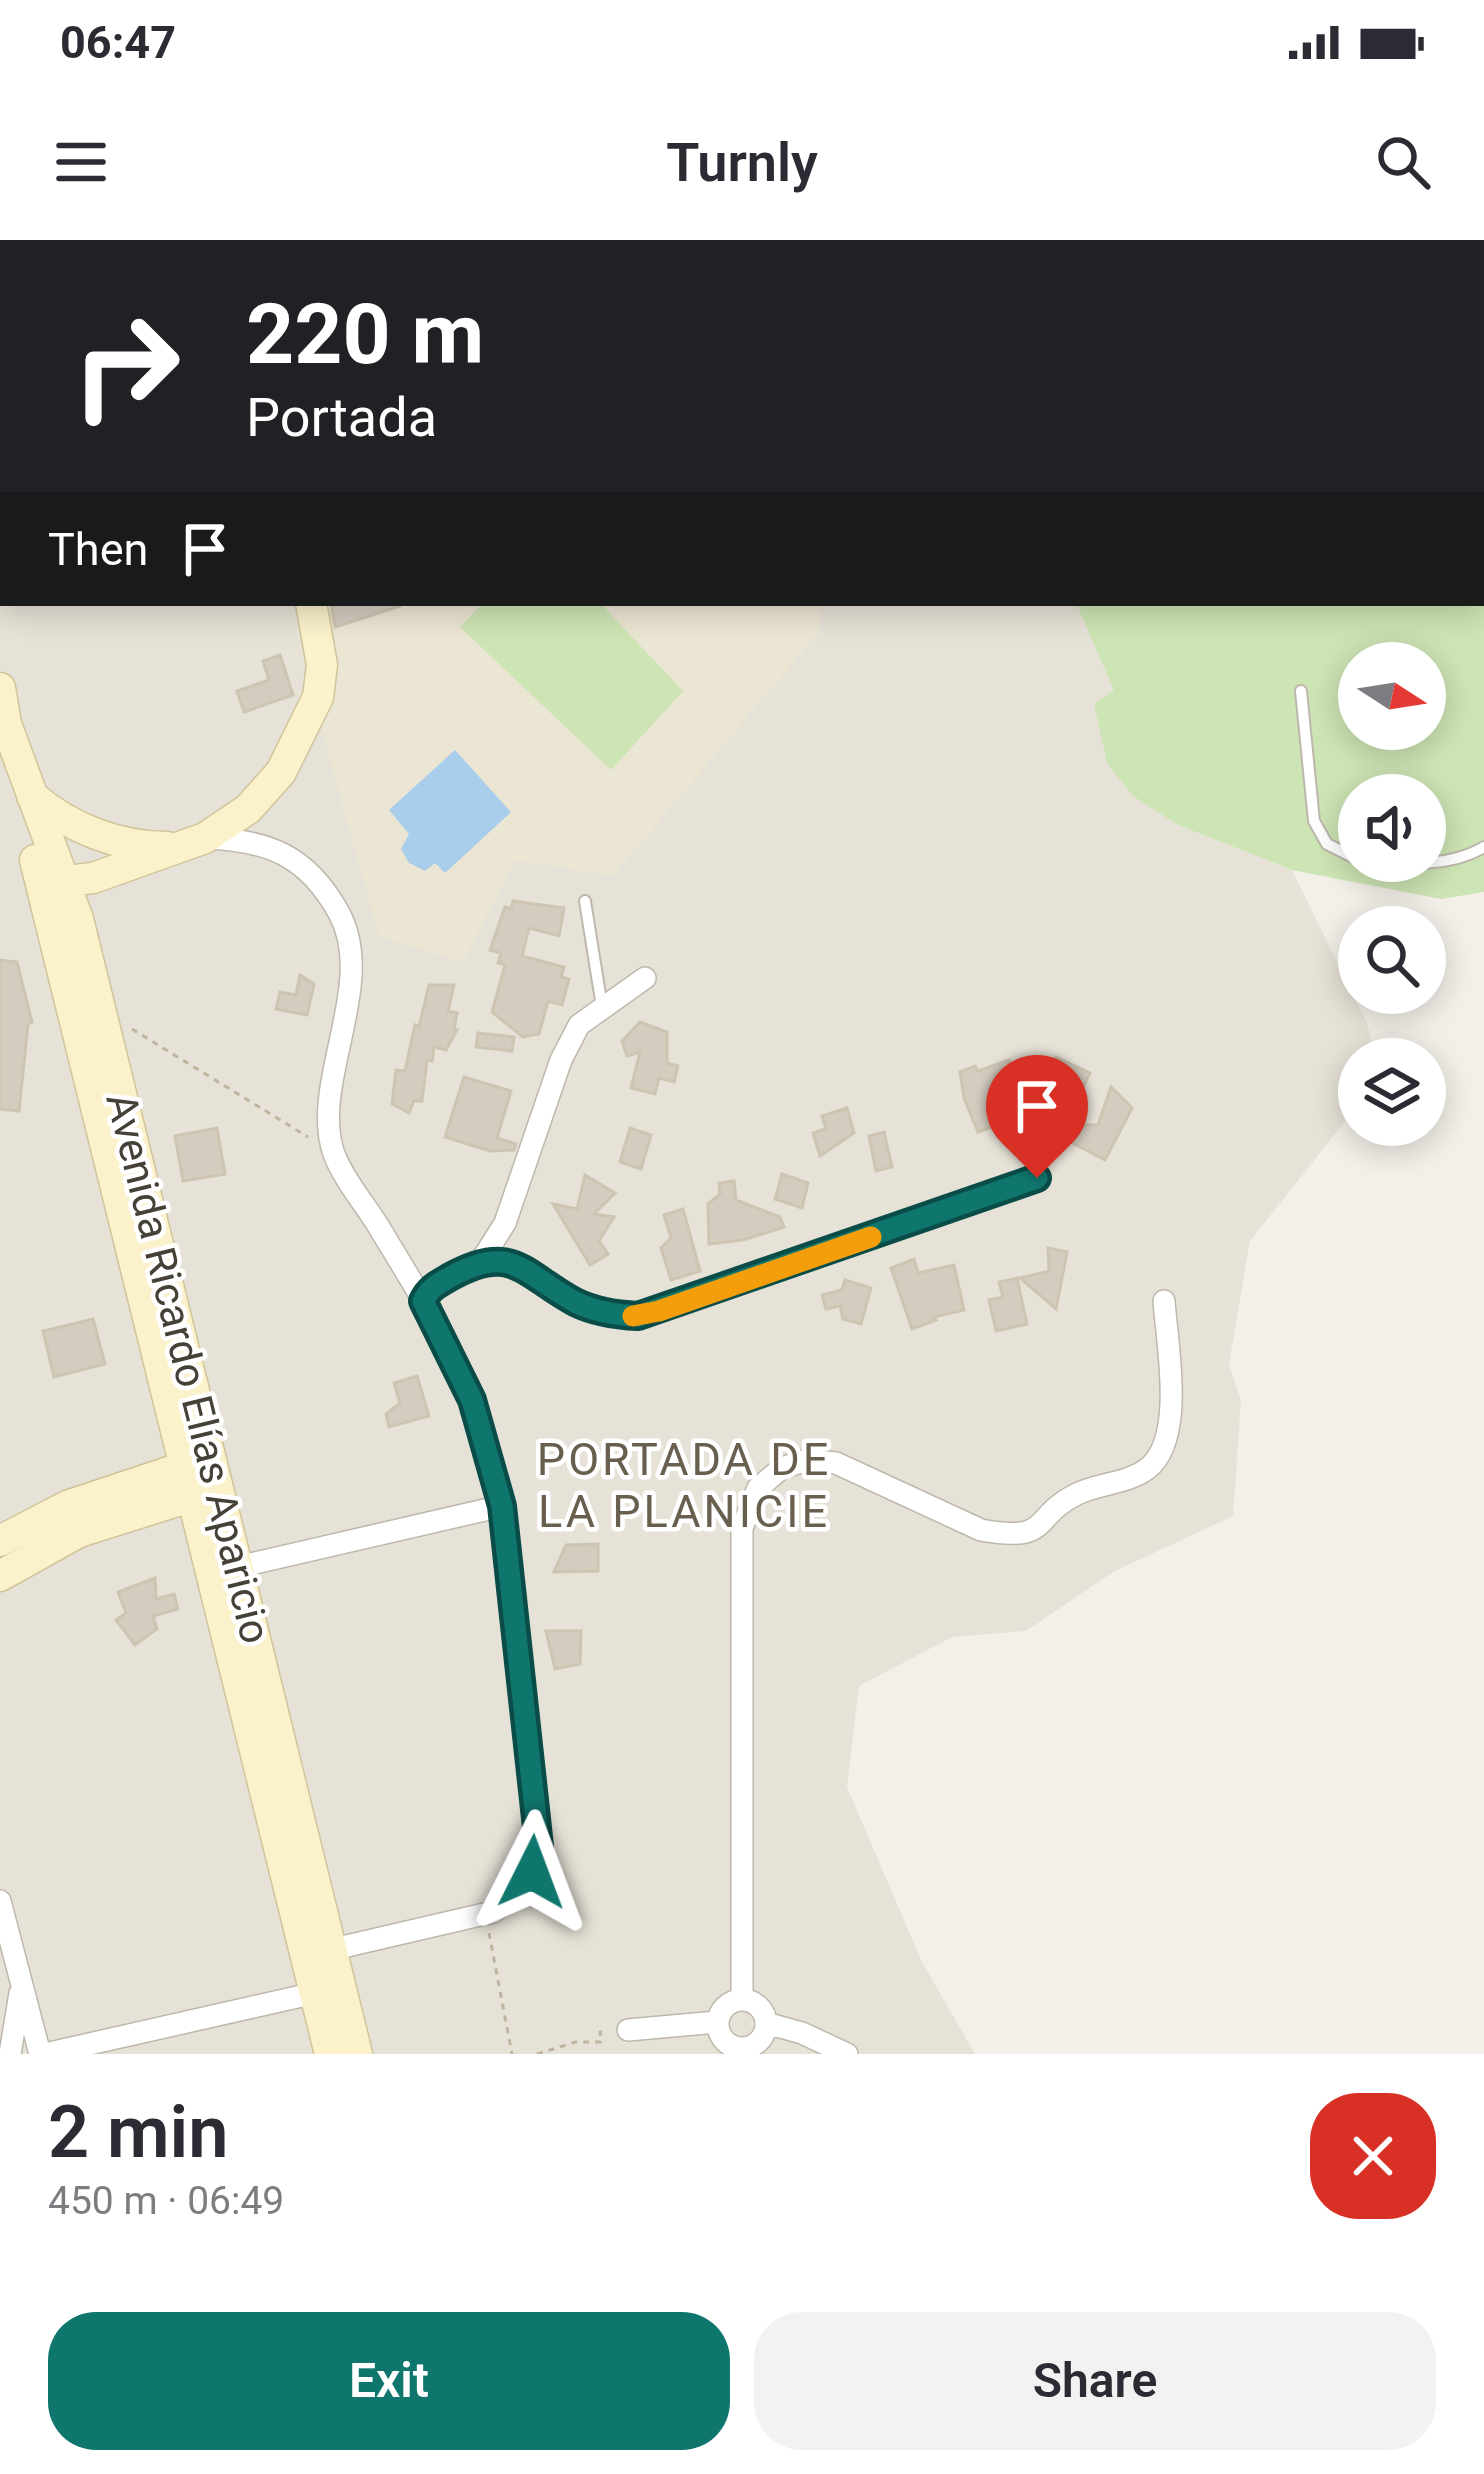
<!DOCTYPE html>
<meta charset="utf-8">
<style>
body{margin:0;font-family:Roboto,sans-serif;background:#f2f2f3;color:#2b2b33;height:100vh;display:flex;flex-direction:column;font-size:45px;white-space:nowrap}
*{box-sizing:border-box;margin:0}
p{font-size:39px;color:#7c7c81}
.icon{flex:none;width:66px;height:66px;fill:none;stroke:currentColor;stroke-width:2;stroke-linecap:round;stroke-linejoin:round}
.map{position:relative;height:1814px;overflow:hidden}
.side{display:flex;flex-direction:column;background:#fff;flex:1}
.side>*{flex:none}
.hud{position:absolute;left:0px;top:0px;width:1485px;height:366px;box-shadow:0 6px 30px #0003;background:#202124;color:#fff;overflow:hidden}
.needle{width:78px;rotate:102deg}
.tools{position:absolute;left:1338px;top:402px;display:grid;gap:24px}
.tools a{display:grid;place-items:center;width:108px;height:108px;border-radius:50%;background:#fff;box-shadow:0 6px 30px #0003;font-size:60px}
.pin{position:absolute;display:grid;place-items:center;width:102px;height:102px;color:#fff;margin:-123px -51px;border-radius:50% 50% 50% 0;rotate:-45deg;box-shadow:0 0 12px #0007}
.pin .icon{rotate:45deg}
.me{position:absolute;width:132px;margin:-66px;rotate:3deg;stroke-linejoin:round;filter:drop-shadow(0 0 9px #0008)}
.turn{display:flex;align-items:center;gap:42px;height:252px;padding:0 48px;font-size:54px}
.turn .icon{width:156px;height:156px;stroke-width:2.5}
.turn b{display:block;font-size:84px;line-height:102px}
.then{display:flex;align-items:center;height:114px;padding:0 48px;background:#0003;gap:24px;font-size:45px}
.round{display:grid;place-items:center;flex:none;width:126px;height:126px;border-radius:48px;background:#f2f2f3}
.head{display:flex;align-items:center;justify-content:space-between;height:204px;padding:0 48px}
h1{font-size:72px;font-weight:600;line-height:90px}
.button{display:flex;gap:24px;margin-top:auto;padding:24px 48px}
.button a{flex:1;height:138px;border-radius:48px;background:#0f766e;color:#fff;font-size:48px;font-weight:600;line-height:138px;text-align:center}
.button a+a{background:#f2f2f3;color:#2b2b33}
.status{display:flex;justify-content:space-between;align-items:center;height:84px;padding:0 60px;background:#fff;direction:ltr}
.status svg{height:33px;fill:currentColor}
header{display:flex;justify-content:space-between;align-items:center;height:156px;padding:0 48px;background:#fff;font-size:54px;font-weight:600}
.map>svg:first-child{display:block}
.residential{fill:#e7e2d7}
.education{fill:#ebe5d3}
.green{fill:#cde4b4;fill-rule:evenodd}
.water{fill:#a9ceeb}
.building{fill:#d4ccbf;stroke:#cec4b2;stroke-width:3}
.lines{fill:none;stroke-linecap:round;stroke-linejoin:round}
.lane-casing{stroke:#beb8ac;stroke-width:14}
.street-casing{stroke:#beb8ac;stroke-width:24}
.secondary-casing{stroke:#d0c49b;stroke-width:33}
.path{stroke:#bfb49e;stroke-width:3;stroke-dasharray:6 6;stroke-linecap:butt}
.lane{stroke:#fff;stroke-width:10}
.street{stroke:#fff;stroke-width:21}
.secondary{stroke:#fbf1cb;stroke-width:30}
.route-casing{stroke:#0a4d48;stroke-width:30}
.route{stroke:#0f766e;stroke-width:21}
.slow{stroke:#f59e0b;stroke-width:21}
.labels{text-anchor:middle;stroke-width:9;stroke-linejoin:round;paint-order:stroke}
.street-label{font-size:42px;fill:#464137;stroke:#fff}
.neighbourhood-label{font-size:45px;letter-spacing:3px;fill:#685f4f;stroke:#fff}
</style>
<div class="status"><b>06:47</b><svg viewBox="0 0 49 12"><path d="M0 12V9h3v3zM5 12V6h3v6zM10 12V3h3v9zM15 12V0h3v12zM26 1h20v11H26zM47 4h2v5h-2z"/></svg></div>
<header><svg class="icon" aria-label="menu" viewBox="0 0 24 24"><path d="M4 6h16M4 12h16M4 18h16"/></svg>Turnly<svg class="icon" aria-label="search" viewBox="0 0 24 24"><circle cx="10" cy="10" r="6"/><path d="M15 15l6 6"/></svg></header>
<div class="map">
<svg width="1484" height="1814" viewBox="0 0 1484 1814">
<rect width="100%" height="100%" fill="#f3f0e9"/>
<path class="residential" d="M 0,0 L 1088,0 L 3,3 L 3,363 L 1076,363 L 1178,585 L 1292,630 L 1367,783 L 1375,818 L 1359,819 L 1355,869 L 1250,1001 L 1229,1124 L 1241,1161 L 1233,1276 L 1113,1332 L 1026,1391 L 952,1397 L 859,1446 L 847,1547 L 922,1722 L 975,1814 L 0,1814 Z"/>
<path class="education" d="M 262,0 L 867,0 L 261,3 Z
M 318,363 L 823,363 L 818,393 L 613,636 L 515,620 L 463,722 L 379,697 L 321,487 L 334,429 Z"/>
<path class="green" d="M 1088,0 L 1484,0 L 1484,652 L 1441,659 L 1292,630 L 1178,585 L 1133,556 L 1107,523 L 1094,464 L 1114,450 L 1076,363 L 1482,363 L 1482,3 L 1087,3 ZM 1359,423 L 1425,423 L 1425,489 L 1359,489 ZM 1359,555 L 1425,555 L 1425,621 L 1359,621 Z
M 483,363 L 600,363 L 683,451 L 611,530 L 460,387 Z"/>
<path class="water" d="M 455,510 L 511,572 L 445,633 L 435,623 L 425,631 L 409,623 L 401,609 L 409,594 L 389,570 Z"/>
<path class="building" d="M 331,363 L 399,363 L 400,366 L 335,387 Z
M 280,415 L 293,455 L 244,472 L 237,451 L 269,440 L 263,421 Z
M 513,661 L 564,668 L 559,696 L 529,688 L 522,716 L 564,727 L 561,737 L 569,739 L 562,765 L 548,761 L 539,794 L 523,797 L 492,772 L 505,725 L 498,723 L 501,713 L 490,710 L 505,667 L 511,669 Z
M 0,720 L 17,722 L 32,782 L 28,784 L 19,871 L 0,869 Z
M 300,735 L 314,744 L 307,775 L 276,769 L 280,752 L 296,755 Z
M 429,745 L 454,745 L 448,771 L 457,773 L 454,790 L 457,790 L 446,810 L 434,807 L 432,821 L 427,820 L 422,861 L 414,861 L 409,873 L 392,864 L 396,830 L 405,831 L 415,785 L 419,787 Z
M 640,782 L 667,792 L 667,823 L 678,826 L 674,842 L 659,838 L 655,854 L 631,848 L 640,812 L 627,816 L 622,801 Z
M 478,793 L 514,797 L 512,811 L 476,807 Z
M 1056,817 L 1090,833 L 1066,884 L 1098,885 L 1111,847 L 1132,868 L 1105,920 L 1067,900 L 1044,851 Z
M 1009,820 L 1022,856 L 996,866 L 1002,883 L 978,892 L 964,858 L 960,832 L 975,826 L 978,831 Z
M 464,837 L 511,851 L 497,898 L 516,904 L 514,910 L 490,911 L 445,897 Z
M 847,868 L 854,893 L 820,916 L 813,893 L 826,889 L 822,876 Z
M 217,888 L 225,934 L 183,941 L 175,896 Z
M 630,888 L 651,895 L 641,929 L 620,922 Z
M 884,892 L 892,927 L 876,931 L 869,896 Z
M 782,934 L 808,943 L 802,968 L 775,959 Z
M 585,935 L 615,953 L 594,974 L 614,977 L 599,1001 L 608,1014 L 590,1025 L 553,964 L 577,969 Z
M 734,941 L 736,960 L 780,977 L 784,987 L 743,1000 L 709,1004 L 708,964 L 720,954 L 719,943 Z
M 683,969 L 700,1031 L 671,1040 L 661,1008 L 671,998 L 664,975 Z
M 1048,1008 L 1067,1012 L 1056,1069 L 1020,1038 L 1049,1031 Z
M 914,1019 L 918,1033 L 954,1025 L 964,1070 L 934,1077 L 936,1080 L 912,1089 L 891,1028 Z
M 1017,1038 L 1027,1084 L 996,1091 L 989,1060 L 1003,1057 L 999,1042 Z
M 845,1040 L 871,1048 L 861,1084 L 843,1079 L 840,1066 L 826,1069 L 822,1055 L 842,1050 Z
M 93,1079 L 105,1124 L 54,1137 L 43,1091 Z
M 417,1136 L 429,1176 L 389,1187 L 386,1174 L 400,1163 L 394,1143 Z
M 598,1304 L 598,1331 L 554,1332 L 566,1305 Z
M 155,1338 L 156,1359 L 174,1354 L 178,1369 L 153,1376 L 157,1389 L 135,1405 L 116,1380 L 126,1373 L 118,1352 Z
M 546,1391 L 581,1391 L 580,1424 L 555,1429 Z"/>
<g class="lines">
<g class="lane-casing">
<path id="lane" d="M 1301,451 L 1314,581 L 1327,604 L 1359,620
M 1370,621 C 1408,624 1451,627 1484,607
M 585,661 L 602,767"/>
</g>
<g class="street-casing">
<path id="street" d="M 205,598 C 268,600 307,615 339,673 C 378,745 309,844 334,914 C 343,938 363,962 377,984 C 411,1040 448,1098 472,1160 C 513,1266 516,1386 528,1499 C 531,1533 542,1574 539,1608 C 536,1637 515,1656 493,1672 L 321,1712
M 481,1021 L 505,983 L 561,820 L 579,785 L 645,738
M 423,1061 C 429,1048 438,1044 451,1038 C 513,1002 523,1034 575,1062 C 595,1072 616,1075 639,1076 L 1037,938
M 238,1327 L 502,1266
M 0,1661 L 40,1814
M718 1784a24 24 0 1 1 48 0a24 24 0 1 1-48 0Z
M 742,1760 L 742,1288 L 758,1248 L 782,1228 L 807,1220 L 836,1223 L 981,1290 C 1053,1303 1030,1277 1077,1254 C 1099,1243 1126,1244 1147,1229 C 1186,1200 1167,1104 1164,1061
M 766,1783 L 802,1793 L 847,1814
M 628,1790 L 717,1782
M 10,1814 L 20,1753
M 45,1814 L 315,1753"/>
</g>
<g class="secondary-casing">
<path id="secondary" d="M 12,3 L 12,0
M 34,3 L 35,0
M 232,3 L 232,0
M 0,152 L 3,116
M 0,348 L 3,306
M 0,448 L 6,484 L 78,679 L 357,1814
M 32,556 C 70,588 117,607 167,607
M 35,620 L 330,1814
M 49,643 L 93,638 L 205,598 L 248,569 L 281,532 L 318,457 L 322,425 L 311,363
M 0,1301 L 67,1266 L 205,1220
M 0,1336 L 79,1292 L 212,1250"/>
</g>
<path class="path" d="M 132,789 L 308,897
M 489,1693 L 512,1814
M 537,1814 L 576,1802 L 601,1802 L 600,1792 L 606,1791"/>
<use href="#lane" class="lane"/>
<use href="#street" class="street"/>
<use href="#secondary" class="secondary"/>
</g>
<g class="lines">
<g class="route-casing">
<path id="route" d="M 532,1632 L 539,1606 L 502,1266 L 472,1160 L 423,1061 C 429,1048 438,1044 450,1037 C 513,1002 523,1034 575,1062 C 595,1072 617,1075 638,1076 L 1037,938"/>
</g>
<use href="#route" class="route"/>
<path class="slow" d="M 633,1076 L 659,1071 L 871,997"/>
</g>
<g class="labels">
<g class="street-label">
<text transform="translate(189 1128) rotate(76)" y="15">Avenida Ricardo Elías Aparicio</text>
</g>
<g class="neighbourhood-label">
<text x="684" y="1235">PORTADA DE<tspan x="684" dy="52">LA PLANICIE</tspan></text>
</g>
</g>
</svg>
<div class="tools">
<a><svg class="needle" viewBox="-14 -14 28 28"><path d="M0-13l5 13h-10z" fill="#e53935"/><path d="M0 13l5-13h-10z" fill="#7c7c81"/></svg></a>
<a><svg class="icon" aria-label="sound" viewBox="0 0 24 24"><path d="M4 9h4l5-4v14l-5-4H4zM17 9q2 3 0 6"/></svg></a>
<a><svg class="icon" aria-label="search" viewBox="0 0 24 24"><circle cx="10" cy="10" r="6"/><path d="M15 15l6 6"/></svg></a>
<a><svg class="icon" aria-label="layers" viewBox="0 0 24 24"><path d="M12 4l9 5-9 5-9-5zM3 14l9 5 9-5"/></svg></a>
</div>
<div class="pin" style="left:1037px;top:938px;background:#d93025"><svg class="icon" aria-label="arrive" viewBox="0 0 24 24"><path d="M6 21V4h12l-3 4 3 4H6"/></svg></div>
<svg class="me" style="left:532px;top:1632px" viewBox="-20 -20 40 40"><path d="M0-17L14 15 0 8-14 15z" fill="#0f766e" stroke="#fff" stroke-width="4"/></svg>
<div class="hud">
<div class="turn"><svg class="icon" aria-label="right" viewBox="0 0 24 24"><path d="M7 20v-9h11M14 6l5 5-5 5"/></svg><div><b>220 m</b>Portada</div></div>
<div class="then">Then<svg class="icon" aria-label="arrive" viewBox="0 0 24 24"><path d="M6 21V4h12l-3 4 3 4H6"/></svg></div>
</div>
</div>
<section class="side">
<div class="head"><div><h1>2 min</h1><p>450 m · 06:49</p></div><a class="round" style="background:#d93025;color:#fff"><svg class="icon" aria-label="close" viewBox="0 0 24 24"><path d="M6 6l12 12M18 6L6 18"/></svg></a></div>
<div class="button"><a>Exit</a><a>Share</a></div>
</section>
